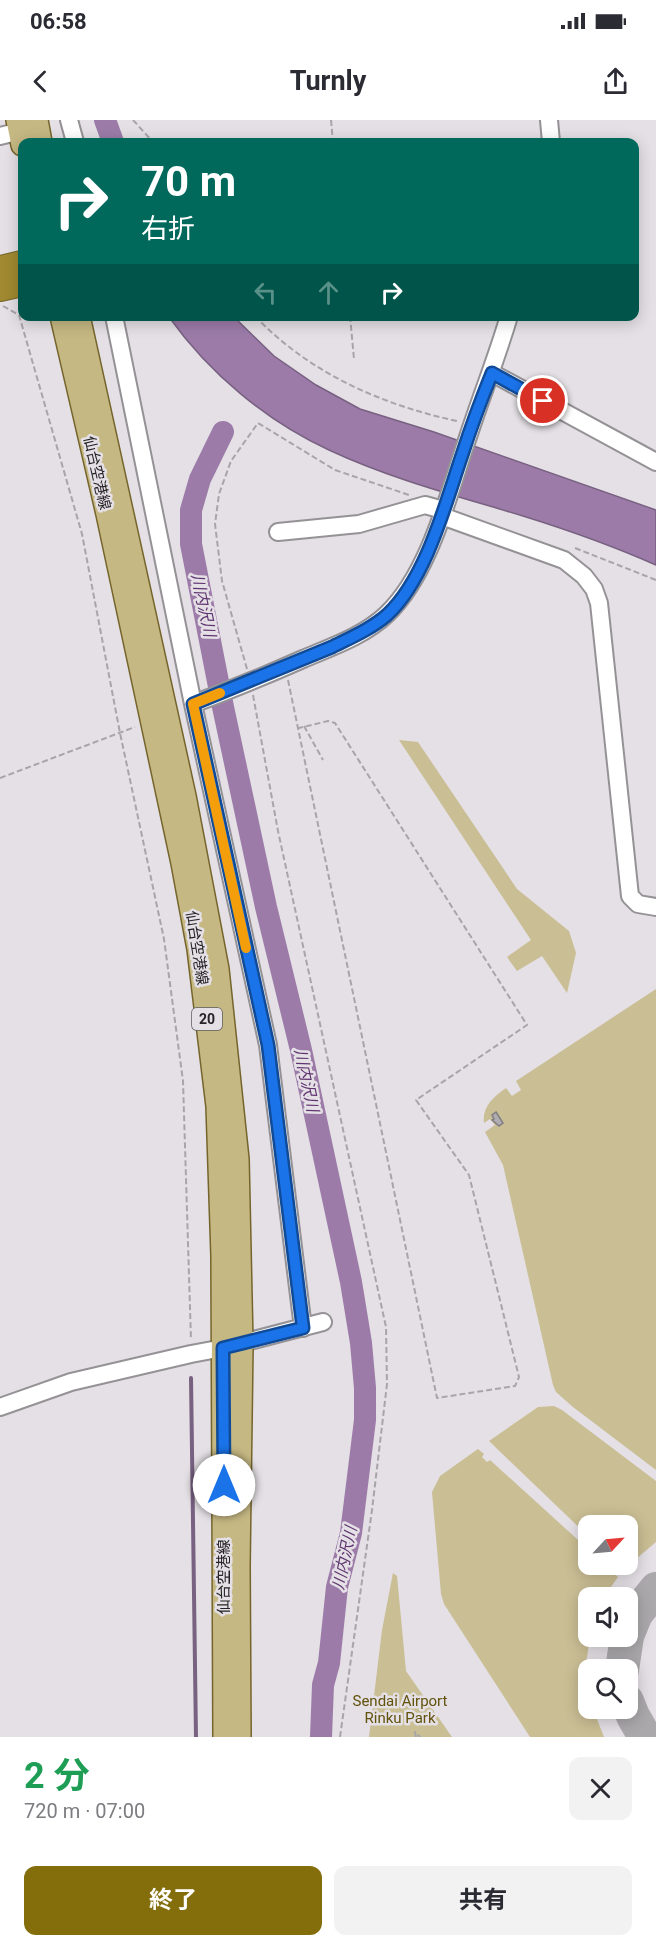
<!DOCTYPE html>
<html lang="ja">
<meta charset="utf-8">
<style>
body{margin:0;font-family:Roboto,"Noto Sans JP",sans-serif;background:#f2f2f3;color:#2b2b33;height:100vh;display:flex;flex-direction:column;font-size:22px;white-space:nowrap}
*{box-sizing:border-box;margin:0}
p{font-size:20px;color:#7c7c81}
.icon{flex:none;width:33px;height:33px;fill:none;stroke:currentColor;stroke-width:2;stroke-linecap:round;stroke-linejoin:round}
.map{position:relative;height:1617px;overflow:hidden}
.side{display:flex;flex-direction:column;background:#fff;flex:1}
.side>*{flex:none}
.guide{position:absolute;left:18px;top:18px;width:621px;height:183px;border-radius:12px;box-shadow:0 3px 15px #0003;background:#00695c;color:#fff;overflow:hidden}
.needle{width:39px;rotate:64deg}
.fabs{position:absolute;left:578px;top:1395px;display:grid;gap:12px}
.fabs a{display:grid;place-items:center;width:60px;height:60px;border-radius:12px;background:#fff;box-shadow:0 3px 15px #0003;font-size:30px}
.pin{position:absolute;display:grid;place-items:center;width:51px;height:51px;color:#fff;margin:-26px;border:3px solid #fff;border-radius:50%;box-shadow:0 2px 6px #0007}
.me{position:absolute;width:66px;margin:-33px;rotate:0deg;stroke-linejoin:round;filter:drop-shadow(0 0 4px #0008)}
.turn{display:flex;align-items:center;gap:21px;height:126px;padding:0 24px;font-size:27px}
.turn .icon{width:78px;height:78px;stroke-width:2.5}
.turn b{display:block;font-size:42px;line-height:51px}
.lanes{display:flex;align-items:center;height:57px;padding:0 24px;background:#0003;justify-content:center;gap:30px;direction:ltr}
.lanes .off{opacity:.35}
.round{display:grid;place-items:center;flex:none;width:63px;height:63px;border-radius:12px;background:#f2f2f3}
.headline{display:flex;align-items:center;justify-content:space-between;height:102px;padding:0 24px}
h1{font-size:36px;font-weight:700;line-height:45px;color:#1e9e55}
.button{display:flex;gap:12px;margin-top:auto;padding:12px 24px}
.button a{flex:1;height:69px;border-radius:12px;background:#846e0b;color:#fff;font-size:24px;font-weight:700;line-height:69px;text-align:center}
.button a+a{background:#f2f2f3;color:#2b2b33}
.status{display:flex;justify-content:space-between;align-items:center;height:42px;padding:0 30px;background:#fff;direction:ltr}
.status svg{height:16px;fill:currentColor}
header{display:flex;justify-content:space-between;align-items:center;height:78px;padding:0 24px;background:#fff;font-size:27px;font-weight:700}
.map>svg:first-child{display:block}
.green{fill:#cabe94}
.water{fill:#9c7ba9;stroke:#786181;stroke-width:1.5}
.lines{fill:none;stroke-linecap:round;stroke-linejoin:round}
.stream{stroke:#786181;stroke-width:4}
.river{stroke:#9c7ba9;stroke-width:22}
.taxiway{stroke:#aba8ac;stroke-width:34}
.building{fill:#b0adb2;stroke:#817e82;stroke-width:1.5}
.minor-casing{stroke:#959296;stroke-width:20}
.major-casing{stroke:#75652c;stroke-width:24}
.highway-casing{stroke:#75652c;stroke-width:28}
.path{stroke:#a8a5a9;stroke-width:2;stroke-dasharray:6 3;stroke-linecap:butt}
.minor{stroke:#fff;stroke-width:16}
.major{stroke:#c6b883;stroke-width:21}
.highway{stroke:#a08930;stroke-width:26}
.route-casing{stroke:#114b97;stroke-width:15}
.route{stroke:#1a73e8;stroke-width:10}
.slow{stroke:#f59e0b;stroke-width:10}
.labels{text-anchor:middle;stroke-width:5;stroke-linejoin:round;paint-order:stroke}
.shield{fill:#e4e0e5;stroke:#5e5c5f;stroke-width:1.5}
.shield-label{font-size:14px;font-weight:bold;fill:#252325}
.street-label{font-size:15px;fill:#252325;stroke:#e4e0e5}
.park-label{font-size:15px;fill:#62520c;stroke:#e4e0e5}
.water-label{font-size:16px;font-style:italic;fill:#5f3470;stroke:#e4e0e5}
</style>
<div class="status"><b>06:58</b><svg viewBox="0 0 49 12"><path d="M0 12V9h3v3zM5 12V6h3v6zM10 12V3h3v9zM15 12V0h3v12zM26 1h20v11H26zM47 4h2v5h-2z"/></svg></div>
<header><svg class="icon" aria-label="back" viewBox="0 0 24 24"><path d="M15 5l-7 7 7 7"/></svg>Turnly<svg class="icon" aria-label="share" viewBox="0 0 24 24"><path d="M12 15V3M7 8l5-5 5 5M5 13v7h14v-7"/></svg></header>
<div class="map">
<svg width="656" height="1617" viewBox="0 0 656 1617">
<rect width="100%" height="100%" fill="#e4e0e5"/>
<path class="green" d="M 399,620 L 418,622 L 517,769 L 569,811 L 576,833 L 567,873 L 542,836 L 517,851 L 507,837 L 531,820 Z
M 656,869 L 656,1350 L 573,1287 L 556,1272 L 553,1265 L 503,1045 L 485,1012 L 495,1005 L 490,999 L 484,1003 C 482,987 493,977 506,968 L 512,976 L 521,970 L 516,961 Z
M 554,1286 L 562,1290 L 656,1361 L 656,1422 L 623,1450 L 617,1445 L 627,1444 L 627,1406 L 588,1406 L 588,1416 L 489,1321 L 538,1287 Z
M 478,1329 L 484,1334 L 482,1337 L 487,1342 L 490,1340 L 588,1429 L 588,1444 L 605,1445 L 618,1457 L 604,1477 L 588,1478 L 588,1516 L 590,1517 L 586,1544 L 588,1588 L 593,1589 L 604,1617 L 530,1617 L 444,1484 L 441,1474 L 432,1372 L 440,1356 Z
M 393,1453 L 397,1456 L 406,1551 L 452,1617 L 369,1617 L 382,1510 Z"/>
<path class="water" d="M 169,197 L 234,197 L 274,236 L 316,265 L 360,289 L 434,312 L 656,390 L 656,445 C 613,426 568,410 523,396 C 457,376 391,359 329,330 C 266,301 209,253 169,197 Z"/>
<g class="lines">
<path class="stream" d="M 191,1258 L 196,1617"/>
<path class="river" d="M 105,0 L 113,22
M 223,312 L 200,359 L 191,390 L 191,424 L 223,587 L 266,787 L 301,930 L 351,1162 L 361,1223 L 365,1268 L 365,1300 L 351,1413 L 337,1467 L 329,1543 L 323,1565 L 321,1617"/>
<path class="taxiway" d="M 627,1516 L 636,1494 L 656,1469
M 622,1550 L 627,1516
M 627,1581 L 633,1596 L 645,1617"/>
</g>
<path class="building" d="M 496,992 L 503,1003 L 499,1006 L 492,1000 L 494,999 L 492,995 Z"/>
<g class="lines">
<g class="minor-casing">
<path id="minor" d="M 69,0 L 75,22
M 549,0 L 551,22
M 0,16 L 20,11
M 114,196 L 193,584 L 268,925 L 303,1208
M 492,253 L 656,342
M 442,396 L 564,440 L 584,456 L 594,469 L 599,483 L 630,776 L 638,784 L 656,787
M 278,412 L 359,404 L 425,385 L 443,390
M 193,584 C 230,570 267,555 303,539 C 331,527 364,516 387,494 C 430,453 449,372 468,317 C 481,277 497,237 509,196
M 0,1287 L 71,1262 L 191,1234 L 223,1228 L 323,1202"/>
</g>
<g class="major-casing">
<path id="major" d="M 17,0 L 22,25
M 37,0 L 41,22
M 61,196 L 107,394 L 182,743 L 198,829 L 217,986 L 222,1136 L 224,1617
M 79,196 L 185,676 L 218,849 L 238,1039 L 242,1224 L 239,1446 L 240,1617"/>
</g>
<g class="highway-casing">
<path id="highway" d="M 0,149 L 22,144
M 0,168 L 22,163"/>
</g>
<path class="path" d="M 133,0 L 153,22
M 331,0 L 333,22
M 3,186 L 19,195 L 82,414 L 120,613 L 164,819 L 183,961 L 191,1220
M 255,196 C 309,253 382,285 457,301
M 350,196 L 354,239
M 575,428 L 656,460
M 247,549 L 222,461 L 215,404 L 219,374 L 231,341 L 258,303 L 335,350 L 409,375
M 288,560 L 437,1278 L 515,1266 L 519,1257 L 469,1055 L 416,980 L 527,905 L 335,603 L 328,601 L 299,608
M 253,575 L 278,711 L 386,1207 L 387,1264 L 372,1390 L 340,1617
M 304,606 L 323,640
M 0,658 L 135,607
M 416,1617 L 415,1612 L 420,1617"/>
<use href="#minor" class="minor"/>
<use href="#major" class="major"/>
<use href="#highway" class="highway"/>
</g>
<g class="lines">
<g class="route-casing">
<path id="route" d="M 224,1365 L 223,1228 L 303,1208 L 268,925 L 193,584 L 332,527 C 350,518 371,509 387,495 C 426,459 445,385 462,335 C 471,307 481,280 492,253 L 543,281"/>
</g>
<use href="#route" class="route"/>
<path class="slow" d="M 220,573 L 193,584 L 246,828"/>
</g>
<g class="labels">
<rect class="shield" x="192" y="888" width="30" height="22" rx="4.5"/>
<g class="shield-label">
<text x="207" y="904">20</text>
</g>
<g class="street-label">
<text transform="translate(97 353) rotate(77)" y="5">仙台空港線</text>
<text transform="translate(197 828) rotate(81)" y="5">仙台空港線</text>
<text transform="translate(224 1457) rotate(-90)" y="5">仙台空港線</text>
</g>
<g class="park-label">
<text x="400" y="1586">Sendai Airport<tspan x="400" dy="17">Rinku Park</tspan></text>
</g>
<g class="water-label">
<text transform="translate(204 485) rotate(78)" y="6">川内沢川</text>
<text transform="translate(307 960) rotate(78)" y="6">川内沢川</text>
<text transform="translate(344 1438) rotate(-78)" y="6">川内沢川</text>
</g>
</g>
</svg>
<div class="fabs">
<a><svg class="needle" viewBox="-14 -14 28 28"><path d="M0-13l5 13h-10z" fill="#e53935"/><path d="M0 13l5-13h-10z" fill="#7c7c81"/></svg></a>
<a><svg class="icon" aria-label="sound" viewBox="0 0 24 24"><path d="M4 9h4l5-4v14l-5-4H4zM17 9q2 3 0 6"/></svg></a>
<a><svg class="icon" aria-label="search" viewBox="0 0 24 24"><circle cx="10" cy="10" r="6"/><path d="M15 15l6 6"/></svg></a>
</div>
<div class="pin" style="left:543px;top:281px;background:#d93025"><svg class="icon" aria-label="arrive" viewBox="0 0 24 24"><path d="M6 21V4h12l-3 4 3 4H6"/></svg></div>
<svg class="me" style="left:224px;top:1365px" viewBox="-20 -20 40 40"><circle r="19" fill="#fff"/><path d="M0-13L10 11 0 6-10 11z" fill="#1a73e8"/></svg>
<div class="guide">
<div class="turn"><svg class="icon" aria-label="right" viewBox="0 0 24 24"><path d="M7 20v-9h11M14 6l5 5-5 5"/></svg><div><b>70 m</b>右折</div></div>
<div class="lanes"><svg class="icon off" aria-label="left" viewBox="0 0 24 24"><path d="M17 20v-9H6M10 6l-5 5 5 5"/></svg><svg class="icon off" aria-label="ahead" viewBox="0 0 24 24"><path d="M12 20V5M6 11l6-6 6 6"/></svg><svg class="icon" aria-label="right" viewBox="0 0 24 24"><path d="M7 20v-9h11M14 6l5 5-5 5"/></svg></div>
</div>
</div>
<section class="side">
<div class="headline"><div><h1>2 分</h1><p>720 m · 07:00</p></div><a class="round"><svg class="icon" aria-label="close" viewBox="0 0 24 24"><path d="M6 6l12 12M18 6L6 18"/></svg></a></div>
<div class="button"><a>終了</a><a>共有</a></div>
</section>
